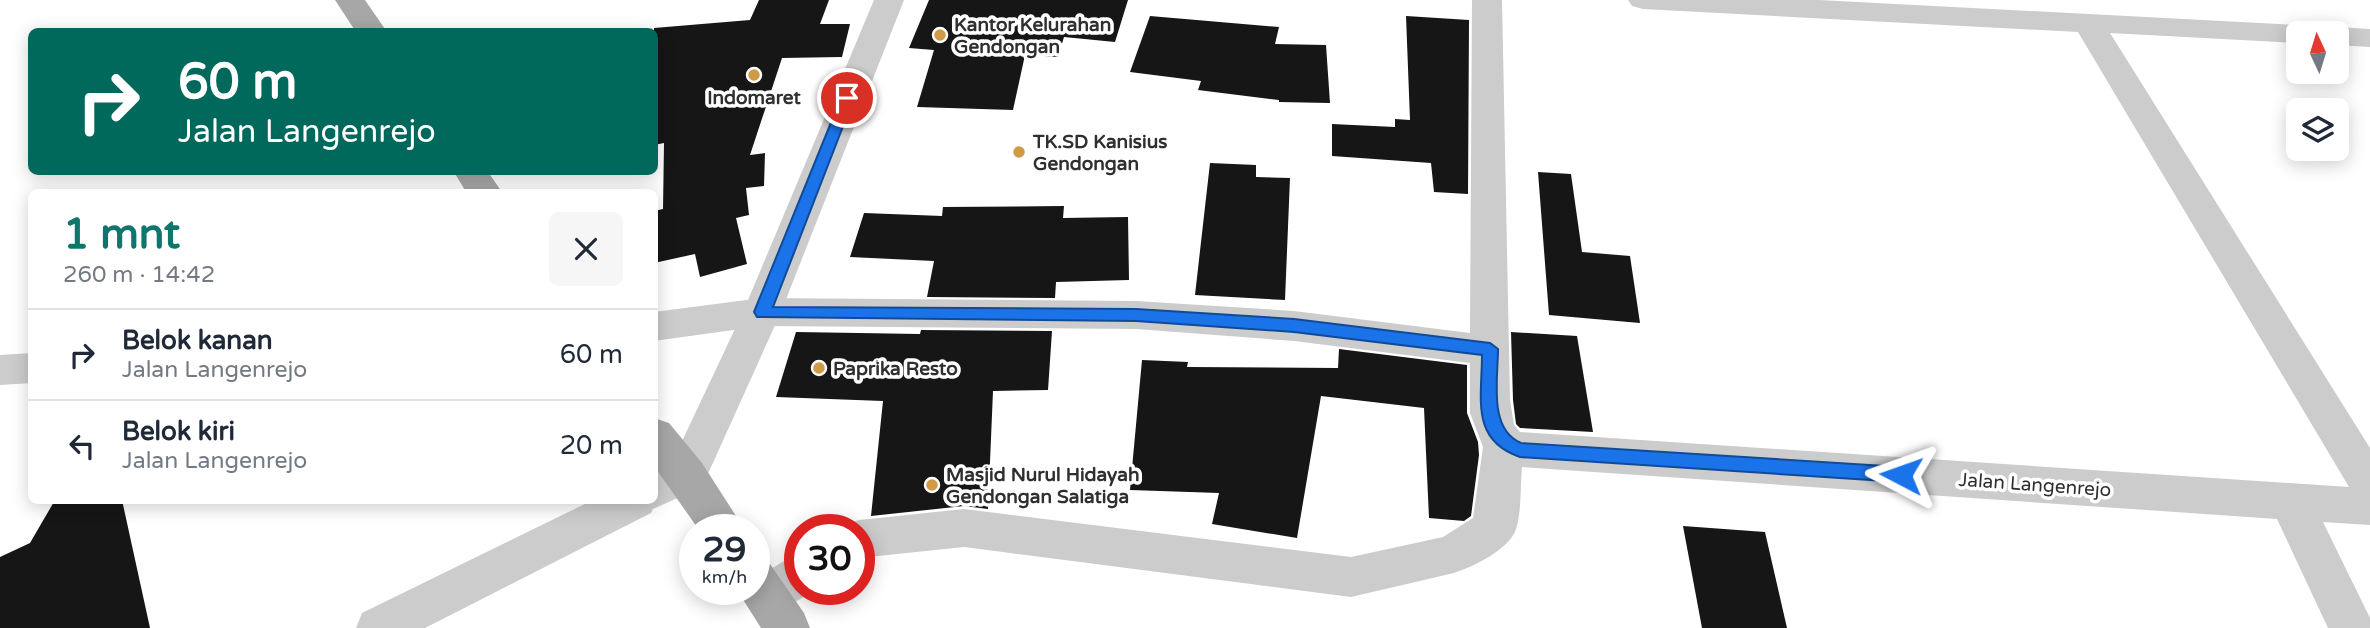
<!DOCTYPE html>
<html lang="id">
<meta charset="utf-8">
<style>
body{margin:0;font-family:"Varela Round",sans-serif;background:#f6f6f7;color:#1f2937;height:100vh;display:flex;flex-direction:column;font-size:26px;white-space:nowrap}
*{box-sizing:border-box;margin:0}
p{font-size:23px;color:#747a83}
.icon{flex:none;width:38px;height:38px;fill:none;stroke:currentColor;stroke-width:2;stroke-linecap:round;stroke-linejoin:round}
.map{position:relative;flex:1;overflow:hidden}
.side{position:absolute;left:28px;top:189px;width:630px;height:315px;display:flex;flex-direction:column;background:#fff;border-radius:10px;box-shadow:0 4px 18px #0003}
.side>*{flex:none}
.guide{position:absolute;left:28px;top:28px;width:630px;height:147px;border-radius:10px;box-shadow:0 4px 18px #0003;background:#00695c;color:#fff;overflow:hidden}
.needle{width:46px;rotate:356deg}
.tools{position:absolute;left:2286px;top:21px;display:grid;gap:14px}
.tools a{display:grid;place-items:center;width:63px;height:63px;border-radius:10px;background:#fff;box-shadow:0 4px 18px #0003;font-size:35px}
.speed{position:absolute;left:679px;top:514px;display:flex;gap:14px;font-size:35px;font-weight:700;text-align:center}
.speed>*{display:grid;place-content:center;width:91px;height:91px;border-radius:50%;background:#fff;box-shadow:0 4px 18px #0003;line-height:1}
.speed small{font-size:18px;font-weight:400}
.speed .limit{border:10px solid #d22;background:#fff;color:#111}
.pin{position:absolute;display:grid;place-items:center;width:60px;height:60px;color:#fff;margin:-30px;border:4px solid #fff;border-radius:50%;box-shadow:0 2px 7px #0007}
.me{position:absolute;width:77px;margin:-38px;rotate:274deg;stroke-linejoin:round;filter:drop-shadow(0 0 5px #0008)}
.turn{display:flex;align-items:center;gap:24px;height:147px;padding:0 35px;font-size:32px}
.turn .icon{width:91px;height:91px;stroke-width:2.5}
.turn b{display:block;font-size:49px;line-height:60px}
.round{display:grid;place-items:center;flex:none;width:74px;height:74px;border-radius:10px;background:#f6f6f7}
.summary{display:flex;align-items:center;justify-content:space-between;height:119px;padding:0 35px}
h1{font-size:42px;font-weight:800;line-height:52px;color:#0f766e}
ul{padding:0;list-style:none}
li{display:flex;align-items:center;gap:21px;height:91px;padding:0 35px;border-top:2px solid #e0e1e3}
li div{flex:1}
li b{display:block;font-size:26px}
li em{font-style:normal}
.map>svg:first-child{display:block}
.building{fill:#161616}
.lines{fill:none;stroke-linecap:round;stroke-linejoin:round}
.minor{fill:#ccc;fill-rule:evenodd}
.tertiary{fill:#ccc;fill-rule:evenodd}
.primary{fill:#a7a7a7;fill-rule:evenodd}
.route{fill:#1a73e8;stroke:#114b97;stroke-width:2}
.poi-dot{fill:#d09a46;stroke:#fff;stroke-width:2.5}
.labels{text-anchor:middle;stroke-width:7;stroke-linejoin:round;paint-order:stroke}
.poi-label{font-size:19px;font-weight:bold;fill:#2f2f2f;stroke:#fff;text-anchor:start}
.street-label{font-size:19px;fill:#2f2f2f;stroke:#fff}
</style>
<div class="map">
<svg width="2370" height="628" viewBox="0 0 2370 628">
<rect width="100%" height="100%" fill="#fff"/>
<path class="building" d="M 759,0 L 829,0 L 820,24 L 850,24 L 842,57 L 782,58 L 750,155 L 765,153 L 764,186 L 746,188 L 749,215 L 736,218 L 747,264 L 700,277 L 695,254 L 654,263 L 654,211 L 663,209 L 664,143 L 654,145 L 654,28 L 750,20 Z
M 929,0 L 1128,0 L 1115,42 L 1064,37 L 1058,57 L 1025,55 L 1013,110 L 917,107 L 934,50 L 909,48 Z
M 1150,16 L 1279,27 L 1275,44 L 1326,45 L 1330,103 L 1279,102 L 1279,100 L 1198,90 L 1201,81 L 1130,72 Z
M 1406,16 L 1469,20 L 1468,194 L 1434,192 L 1431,163 L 1332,156 L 1332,124 L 1395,127 L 1395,119 L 1410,120 Z
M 1210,163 L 1256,165 L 1256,177 L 1290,178 L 1285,300 L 1195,295 Z
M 1538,172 L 1571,174 L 1582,252 L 1630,256 L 1640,323 L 1549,315 Z
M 1064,206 L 1063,218 L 1128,217 L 1129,280 L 1056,282 L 1055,298 L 927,297 L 934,261 L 850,257 L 864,213 L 942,216 L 943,207 Z
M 921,330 L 1052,331 L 1048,390 L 993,391 L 988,509 L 964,506 L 871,516 L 883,401 L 776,397 L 796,332 L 920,334 Z
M 1511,332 L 1577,336 L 1593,432 L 1520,428 L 1516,424 L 1513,400 Z
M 1339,349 L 1467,365 L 1467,413 L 1478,442 L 1479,455 L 1471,516 L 1464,521 L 1429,518 L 1424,408 L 1321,396 L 1297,538 L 1212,524 L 1219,493 L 1130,490 L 1142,360 L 1188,362 L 1187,367 L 1338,368 Z
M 55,500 L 122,500 L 150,628 L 0,628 L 0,557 L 30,543 Z
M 1683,526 L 1765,532 L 1787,628 L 1702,628 Z"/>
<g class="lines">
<path class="minor" d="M 1472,0 L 1502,0 L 1510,400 L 1514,425 L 1520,432 L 2349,487 L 2078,32 L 1643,9 L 1632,6 L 1628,0 L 1819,0 L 2298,25 L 2309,27 L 2313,33 L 2298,33 L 2298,43 L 2110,33 L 2370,448 L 2370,525 L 2323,522 L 2370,618 L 2370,628 L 2328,628 L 2277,519 L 1522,467 C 1520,487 1522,510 1516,529 C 1509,550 1474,566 1454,573 L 1351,597 L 964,547 L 859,558 L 859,530 L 841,530 L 843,525 L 859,520 L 964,509 L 1351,557 L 1443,537 L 1473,518 L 1483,447 L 1470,413 L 1470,363 L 1294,341 L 1136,329 L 762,326 L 654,341 L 654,312 L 762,298 L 1136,301 L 1294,311 L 1470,333 Z
M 2336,27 L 2370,29 L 2370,47 L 2336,45 L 2336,33 L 2322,33 L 2325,29 Z
M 32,353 L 32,383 L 0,385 L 0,355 Z
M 687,457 L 702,463 L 708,475 L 702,487 L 653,509 L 651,513 L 425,628 L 356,628 L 362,613 L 593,500 L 654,500 L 654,471 Z
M 800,555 L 800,590 L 815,590 L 782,610 L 766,616 L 750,610 L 743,596 L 746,590 L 754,590 L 754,579 L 784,561 Z"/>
<path class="tertiary" d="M 874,0 L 904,0 L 781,312 L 702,487 L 687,493 L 672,487 L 666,475 L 743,312 Z"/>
<path class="primary" d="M 335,0 L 365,0 L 387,32 L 356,32 Z
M 454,172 L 488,172 L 502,192 L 466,192 Z
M 654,418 L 669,423 L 702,463 L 745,530 L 699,530 L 654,466 Z
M 754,558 L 770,564 L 804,613 L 810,628 L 761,628 L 737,590 L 754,590 Z"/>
</g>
<path class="route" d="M 847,94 L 854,98 L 773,307 L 1136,309 L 1294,319 L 1490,343 L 1498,349 C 1498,379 1488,429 1521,443 L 1901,467 L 1907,470 L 1910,475 L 1907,480 L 1901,482 L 1520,457 C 1470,440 1482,398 1482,355 L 1294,332 L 1136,321 L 757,317 L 754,312 L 841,98 Z"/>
<g class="poi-dot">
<circle cx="940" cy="35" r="7"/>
<circle cx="754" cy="75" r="7"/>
<circle cx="1019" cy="152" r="7"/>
<circle cx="819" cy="368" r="7"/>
<circle cx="932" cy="485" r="7"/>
</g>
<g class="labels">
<g class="poi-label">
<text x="954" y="31">Kantor Kelurahan<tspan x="954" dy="22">Gendongan</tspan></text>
<text x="754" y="104" text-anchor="middle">Indomaret</text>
<text x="1033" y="148">TK.SD Kanisius<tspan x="1033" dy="22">Gendongan</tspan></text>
<text x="833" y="375">Paprika Resto</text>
<text x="946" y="481">Masjid Nurul Hidayah<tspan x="946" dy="22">Gendongan Salatiga</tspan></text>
</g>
<g class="street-label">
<text transform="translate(2035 484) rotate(4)" y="7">Jalan Langenrejo</text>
</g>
</g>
</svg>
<div class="tools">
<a><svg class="needle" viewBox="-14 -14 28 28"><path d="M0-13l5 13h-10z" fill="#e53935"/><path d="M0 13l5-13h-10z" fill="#747a83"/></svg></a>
<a><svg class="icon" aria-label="layers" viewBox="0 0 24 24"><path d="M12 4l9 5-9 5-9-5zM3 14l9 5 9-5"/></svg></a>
</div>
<div class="speed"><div>29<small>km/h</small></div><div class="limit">30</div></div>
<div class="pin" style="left:847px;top:98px;background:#d93025"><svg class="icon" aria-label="arrive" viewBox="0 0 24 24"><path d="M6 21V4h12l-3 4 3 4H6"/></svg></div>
<svg class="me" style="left:1901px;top:475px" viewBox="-20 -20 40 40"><path d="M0-17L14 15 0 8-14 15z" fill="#1a73e8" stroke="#fff" stroke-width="4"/></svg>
<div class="guide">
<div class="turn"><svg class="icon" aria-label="right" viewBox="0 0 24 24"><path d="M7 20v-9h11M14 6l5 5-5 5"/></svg><div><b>60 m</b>Jalan Langenrejo</div></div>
</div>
<section class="side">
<div class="summary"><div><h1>1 mnt</h1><p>260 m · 14:42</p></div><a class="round"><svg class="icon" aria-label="close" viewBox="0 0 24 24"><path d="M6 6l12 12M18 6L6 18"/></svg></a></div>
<ul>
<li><svg class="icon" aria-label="right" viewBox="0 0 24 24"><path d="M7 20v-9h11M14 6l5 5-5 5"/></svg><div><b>Belok kanan</b><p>Jalan Langenrejo</p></div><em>60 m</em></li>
<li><svg class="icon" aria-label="left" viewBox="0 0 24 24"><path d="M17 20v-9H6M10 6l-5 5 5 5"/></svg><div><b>Belok kiri</b><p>Jalan Langenrejo</p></div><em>20 m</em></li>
</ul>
</section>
</div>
